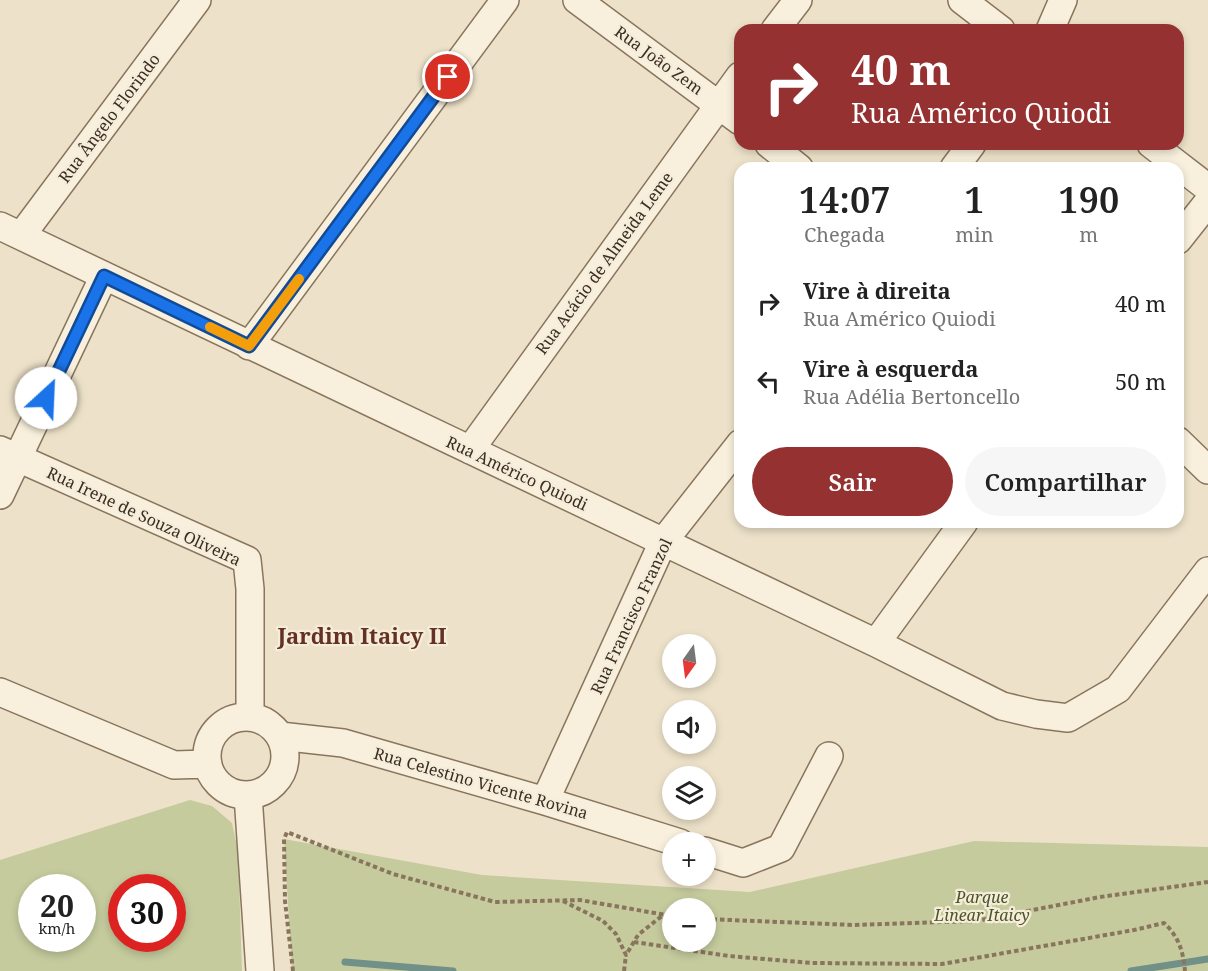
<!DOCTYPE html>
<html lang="pt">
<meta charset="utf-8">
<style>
body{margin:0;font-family:"Noto Serif",serif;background:#f6f6f6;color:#222;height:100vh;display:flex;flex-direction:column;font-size:22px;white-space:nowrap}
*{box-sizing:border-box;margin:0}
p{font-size:20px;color:#767676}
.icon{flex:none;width:33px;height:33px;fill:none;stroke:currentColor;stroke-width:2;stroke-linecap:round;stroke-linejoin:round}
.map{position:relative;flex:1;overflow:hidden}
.drawer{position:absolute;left:734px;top:162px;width:450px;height:366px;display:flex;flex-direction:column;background:#fff;border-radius:18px;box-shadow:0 3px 9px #0003}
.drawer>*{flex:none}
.hud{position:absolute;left:734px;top:24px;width:450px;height:126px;border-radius:18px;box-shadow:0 3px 9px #0003;background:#953131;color:#fff;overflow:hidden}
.needle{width:39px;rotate:194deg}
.controls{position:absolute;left:662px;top:634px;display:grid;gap:12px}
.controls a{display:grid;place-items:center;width:54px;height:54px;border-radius:50%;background:#fff;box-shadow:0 3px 9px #0003;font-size:30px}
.speed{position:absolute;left:18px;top:874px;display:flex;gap:12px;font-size:30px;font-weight:700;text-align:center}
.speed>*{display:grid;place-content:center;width:78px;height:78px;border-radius:50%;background:#fff;box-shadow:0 3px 9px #0003;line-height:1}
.speed small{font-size:15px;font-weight:400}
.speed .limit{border:9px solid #d22;background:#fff;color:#111}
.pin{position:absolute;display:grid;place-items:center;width:51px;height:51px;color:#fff;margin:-26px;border:3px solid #fff;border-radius:50%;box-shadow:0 2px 6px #0007}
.me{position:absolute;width:66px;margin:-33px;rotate:25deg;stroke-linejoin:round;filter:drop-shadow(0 0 4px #0008)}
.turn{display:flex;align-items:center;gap:21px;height:126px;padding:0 18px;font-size:27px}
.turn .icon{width:78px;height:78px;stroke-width:2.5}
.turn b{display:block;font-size:42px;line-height:51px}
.eta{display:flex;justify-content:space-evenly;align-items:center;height:102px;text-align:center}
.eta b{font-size:36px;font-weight:600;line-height:42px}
.action{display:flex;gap:12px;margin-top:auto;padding:12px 18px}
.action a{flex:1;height:69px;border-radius:36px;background:#953131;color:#fff;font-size:24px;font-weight:600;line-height:69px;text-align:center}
.action a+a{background:#f6f6f6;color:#222}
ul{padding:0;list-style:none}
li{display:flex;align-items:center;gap:18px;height:78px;padding:0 18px}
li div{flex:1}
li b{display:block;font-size:22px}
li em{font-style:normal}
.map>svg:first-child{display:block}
.green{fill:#c5cb9d;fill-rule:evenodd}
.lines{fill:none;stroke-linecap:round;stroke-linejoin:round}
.stream{stroke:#709088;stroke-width:7}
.minor-casing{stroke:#89755e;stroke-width:30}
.path{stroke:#89755e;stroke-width:4;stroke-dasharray:4.5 3;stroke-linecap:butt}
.minor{stroke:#f8f0dc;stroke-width:27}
.route-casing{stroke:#114b97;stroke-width:15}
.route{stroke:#1a73e8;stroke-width:10}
.slow{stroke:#f59e0b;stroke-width:10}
.labels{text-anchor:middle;stroke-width:4.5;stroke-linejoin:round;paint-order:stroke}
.street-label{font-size:16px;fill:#3a2d21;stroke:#f5edd9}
.park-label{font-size:16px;font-style:italic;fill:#4a5529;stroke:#f5edd9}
.district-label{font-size:22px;font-weight:bold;fill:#653123;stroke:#f5edd9}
</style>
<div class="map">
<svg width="1208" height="971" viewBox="0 0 1208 971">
<rect width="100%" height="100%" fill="#ede2c9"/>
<path class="green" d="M 190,800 L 212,806 L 232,823 L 238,851 L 242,971 L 0,971 L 0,860 ZM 32,888 L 82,888 L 82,939 L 32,939 ZM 122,888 L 172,888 L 172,939 L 122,939 Z
M 284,839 L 482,875 L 750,892 L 974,841 L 1208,847 L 1208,971 L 292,971 ZM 672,909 L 705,909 L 705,942 L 672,942 Z"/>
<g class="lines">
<path class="stream" d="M 345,962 L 453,971
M 1131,971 L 1208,959"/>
<g class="minor-casing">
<path id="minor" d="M 577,0 L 740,121
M 962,0 L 1001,30
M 775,30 L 798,0
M 1050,30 L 1063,0
M 769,144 L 799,168
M 1151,144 L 1208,188
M 954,168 L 972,144
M 0,226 L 876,643 L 1002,706 L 1036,714 L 1068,718 L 1118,689 L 1208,571
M 21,236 L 197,0
M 1178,240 L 1208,202
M 249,346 L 505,0
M 1178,441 L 1208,470
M 0,450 L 247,560 L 250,589 L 250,717
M 470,450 L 740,76
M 0,495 L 104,276
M 876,643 L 964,522
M 0,692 L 174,765 L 208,764
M207 756a39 39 0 1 1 78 0a39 39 0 1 1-78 0Z
M 280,736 L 343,743 L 545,801 L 680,843
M 248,795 L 260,971
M 545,801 L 663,542 L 740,444
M 705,851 L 743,863 L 781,848 L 829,756"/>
</g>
<path class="path" d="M 563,901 L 603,921 L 616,934 L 626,955 L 638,935 L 663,915
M 705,919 L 854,925 L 976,921 L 1100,897 L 1208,882
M 634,942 L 729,956 L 812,963 L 942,964 L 1134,930 L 1164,923 C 1179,937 1183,951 1185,971
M 293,971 L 285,901 L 284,839 L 287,832 L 393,874 L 495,902 L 580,900 L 672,916
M 624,971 L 626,955"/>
<use href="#minor" class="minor"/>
</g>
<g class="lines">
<g class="route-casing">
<path id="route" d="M 46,398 L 104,276 L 249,346 L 448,77"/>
</g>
<use href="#route" class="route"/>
<path class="slow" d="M 210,327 L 249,346 L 299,279"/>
</g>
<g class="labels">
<g class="street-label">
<text transform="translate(659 60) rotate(36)" y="6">Rua João Zem</text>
<text transform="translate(109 118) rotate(-53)" y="6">Rua Ângelo Florindo</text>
<text transform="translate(604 263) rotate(-54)" y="6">Rua Acácio de Almeida Leme</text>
<text transform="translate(517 473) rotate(25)" y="6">Rua Américo Quiodi</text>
<text transform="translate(144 516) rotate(25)" y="6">Rua Irene de Souza Oliveira</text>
<text transform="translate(631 616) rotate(-65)" y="6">Rua Francisco Franzol</text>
<text transform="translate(481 783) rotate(16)" y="6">Rua Celestino Vicente Rovina</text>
</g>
<g class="park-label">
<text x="982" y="903">Parque<tspan x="982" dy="18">Linear Itaicy</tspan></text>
</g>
<g class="district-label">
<text x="362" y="644">Jardim Itaicy II</text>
</g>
</g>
</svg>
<div class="controls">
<a><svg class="needle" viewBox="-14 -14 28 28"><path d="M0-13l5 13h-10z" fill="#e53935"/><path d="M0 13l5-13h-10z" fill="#767676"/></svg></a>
<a><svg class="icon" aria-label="sound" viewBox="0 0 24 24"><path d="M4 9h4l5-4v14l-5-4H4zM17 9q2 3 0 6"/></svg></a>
<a><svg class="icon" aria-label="layers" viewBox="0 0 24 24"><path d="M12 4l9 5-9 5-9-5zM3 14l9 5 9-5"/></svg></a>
<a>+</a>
<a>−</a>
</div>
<div class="speed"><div>20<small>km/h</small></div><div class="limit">30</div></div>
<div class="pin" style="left:448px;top:77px;background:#d93025"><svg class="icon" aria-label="arrive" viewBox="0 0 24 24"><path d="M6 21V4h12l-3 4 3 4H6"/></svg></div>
<svg class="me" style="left:46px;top:398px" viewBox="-20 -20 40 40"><circle r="19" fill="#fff"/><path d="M0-13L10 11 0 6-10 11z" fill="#1a73e8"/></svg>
<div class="hud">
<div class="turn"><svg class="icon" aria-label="right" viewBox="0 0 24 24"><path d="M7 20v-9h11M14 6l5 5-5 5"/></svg><div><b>40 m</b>Rua Américo Quiodi</div></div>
</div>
<section class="drawer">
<div class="eta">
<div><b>14:07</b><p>Chegada</p></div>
<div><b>1</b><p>min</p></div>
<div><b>190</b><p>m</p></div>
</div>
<ul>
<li><svg class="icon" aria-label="right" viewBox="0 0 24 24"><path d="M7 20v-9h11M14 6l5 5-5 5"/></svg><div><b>Vire à direita</b><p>Rua Américo Quiodi</p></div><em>40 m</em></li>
<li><svg class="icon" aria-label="left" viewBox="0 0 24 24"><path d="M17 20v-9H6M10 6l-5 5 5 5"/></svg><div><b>Vire à esquerda</b><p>Rua Adélia Bertoncello</p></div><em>50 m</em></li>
</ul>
<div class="action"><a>Sair</a><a>Compartilhar</a></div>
</section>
</div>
